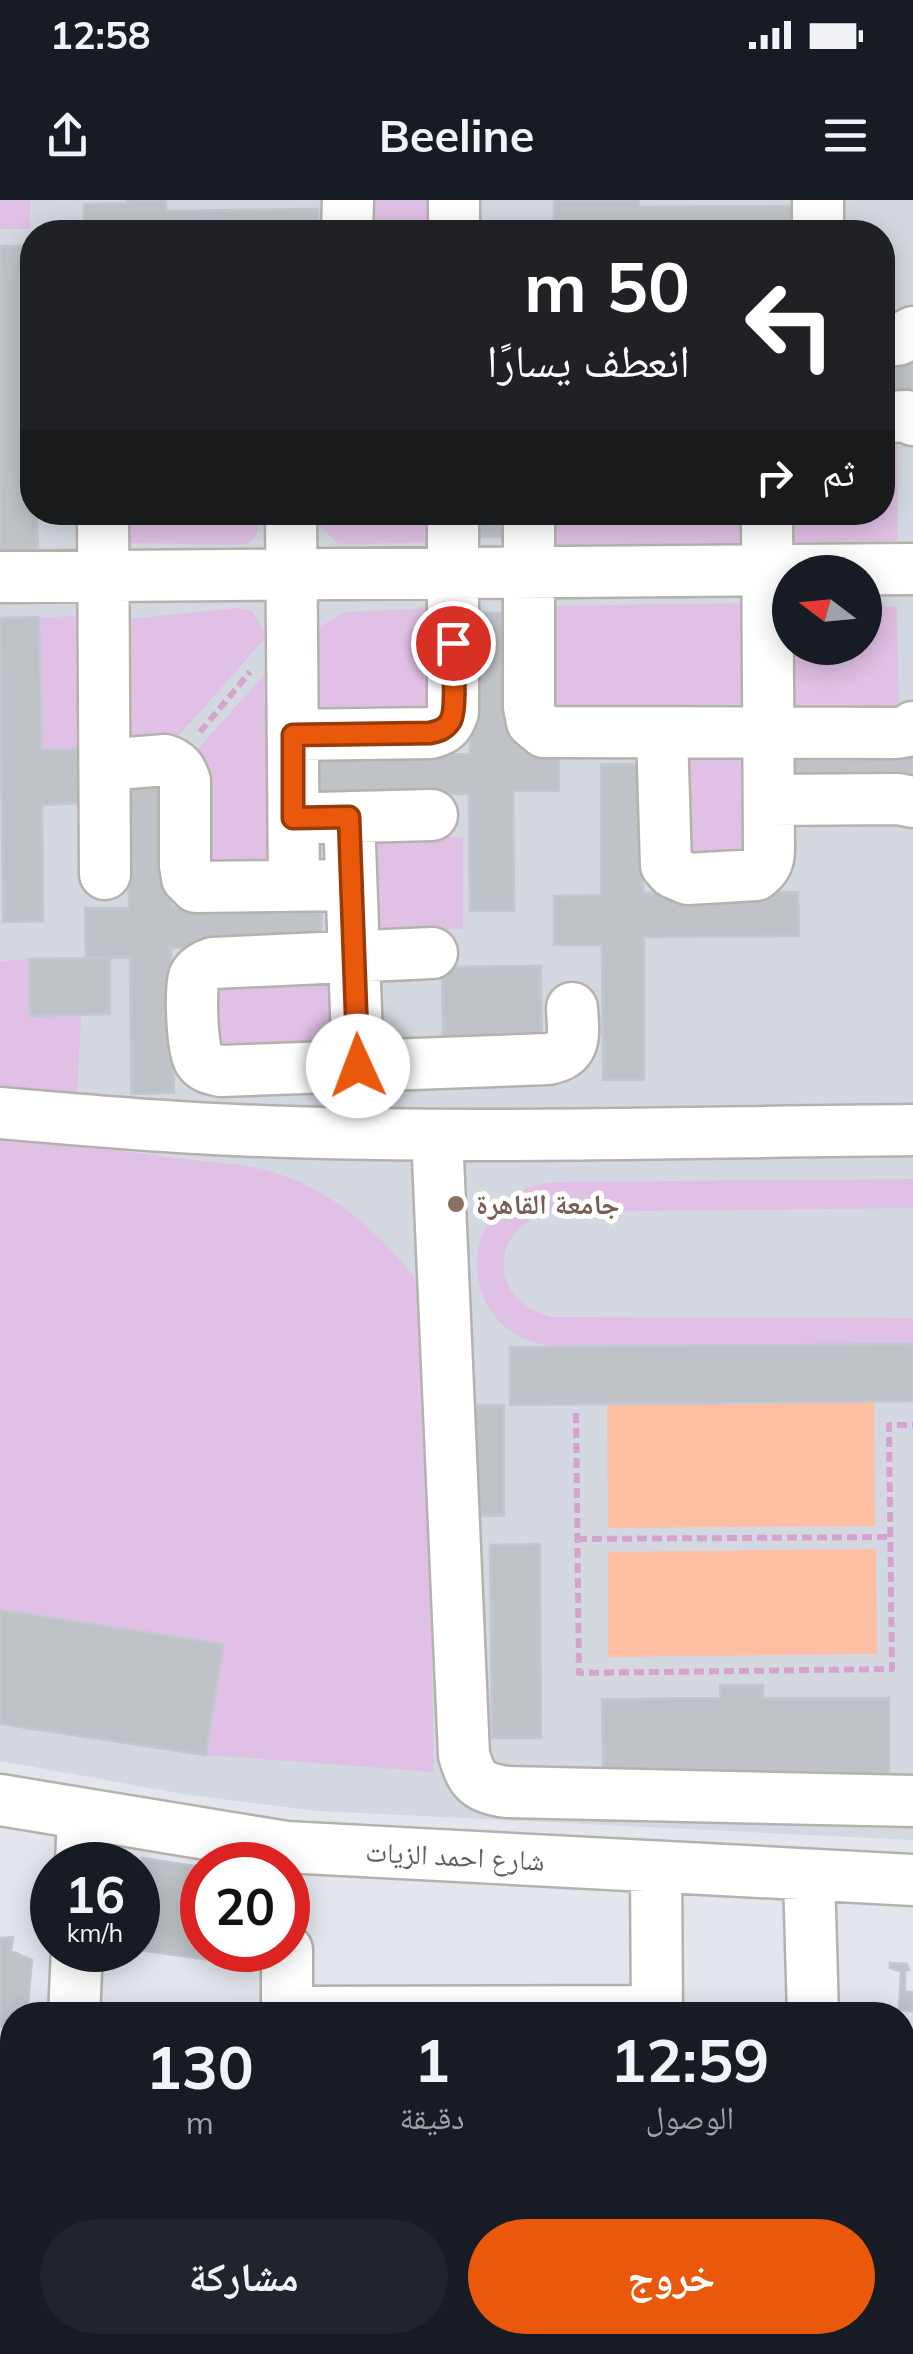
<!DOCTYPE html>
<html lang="ar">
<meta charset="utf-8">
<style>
body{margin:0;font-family:Mulish,"Noto Naskh Arabic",sans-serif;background:#20242c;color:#f1f3f6;direction:rtl;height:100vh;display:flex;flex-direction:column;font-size:38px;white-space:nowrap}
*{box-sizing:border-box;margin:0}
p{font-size:32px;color:#9ea1a6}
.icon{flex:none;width:55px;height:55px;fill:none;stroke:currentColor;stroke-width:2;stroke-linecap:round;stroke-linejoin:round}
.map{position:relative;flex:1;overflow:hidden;direction:ltr}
.sheet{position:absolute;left:0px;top:1802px;width:915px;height:352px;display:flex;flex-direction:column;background:#171b24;border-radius:40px 40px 0 0;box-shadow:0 5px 25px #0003;direction:rtl}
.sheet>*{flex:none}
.guide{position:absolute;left:20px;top:20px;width:875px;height:305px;border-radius:40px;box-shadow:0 5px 25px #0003;direction:rtl;background:#202124;color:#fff;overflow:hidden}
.needle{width:65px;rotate:286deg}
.tools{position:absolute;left:772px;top:355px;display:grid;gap:20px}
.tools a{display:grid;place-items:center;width:110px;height:110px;border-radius:50%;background:#171b24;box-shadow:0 5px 25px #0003;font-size:50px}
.speed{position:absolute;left:30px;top:1642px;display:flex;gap:20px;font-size:50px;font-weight:700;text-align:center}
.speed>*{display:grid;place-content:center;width:130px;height:130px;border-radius:50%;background:#171b24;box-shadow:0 5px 25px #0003;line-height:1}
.speed small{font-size:25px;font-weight:400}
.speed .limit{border:15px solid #d22;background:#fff;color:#111}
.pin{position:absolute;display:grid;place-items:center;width:85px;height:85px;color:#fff;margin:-42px;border:5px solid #fff;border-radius:50%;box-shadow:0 2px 10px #0007}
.me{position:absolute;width:110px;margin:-55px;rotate:358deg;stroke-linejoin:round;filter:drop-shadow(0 0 8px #0008)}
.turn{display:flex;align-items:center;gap:35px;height:210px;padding:0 40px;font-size:45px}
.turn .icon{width:130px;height:130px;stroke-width:2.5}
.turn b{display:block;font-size:70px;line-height:85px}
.then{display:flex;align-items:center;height:95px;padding:0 40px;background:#0003;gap:20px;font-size:38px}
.eta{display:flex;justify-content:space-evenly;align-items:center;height:170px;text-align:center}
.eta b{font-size:60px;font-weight:700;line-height:70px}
.action{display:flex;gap:20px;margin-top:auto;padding:20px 40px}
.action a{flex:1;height:115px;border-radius:60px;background:#ea580c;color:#fff;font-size:40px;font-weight:700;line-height:115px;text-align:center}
.action a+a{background:#20242c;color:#f1f3f6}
.status{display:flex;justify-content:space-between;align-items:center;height:70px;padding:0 50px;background:#171b24;direction:ltr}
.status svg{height:28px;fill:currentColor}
header{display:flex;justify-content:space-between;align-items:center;height:130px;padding:0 40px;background:#171b24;font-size:45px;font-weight:700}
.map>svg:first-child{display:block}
.education{fill:#d4d8e0;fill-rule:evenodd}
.green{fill:#e0c0e4}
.water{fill:#fdbfa3}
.building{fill:#bfc3c8;stroke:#c1c8d2;stroke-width:2.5}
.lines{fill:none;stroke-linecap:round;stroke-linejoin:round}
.minor-casing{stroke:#b5b2ae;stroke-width:55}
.path{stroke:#d6a3cf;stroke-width:6;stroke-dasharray:10 5;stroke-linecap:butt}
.minor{stroke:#fff;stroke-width:50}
.route-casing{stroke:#983908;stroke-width:25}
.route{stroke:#ea580c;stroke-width:18}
.education-dot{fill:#8d6e63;stroke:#fff;stroke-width:4}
.labels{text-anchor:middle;stroke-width:10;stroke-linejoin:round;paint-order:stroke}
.education-label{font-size:28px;font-weight:bold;fill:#785e54;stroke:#fff;text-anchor:start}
.street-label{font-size:28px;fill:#635e5b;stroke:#fff}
</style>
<div class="status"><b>12:58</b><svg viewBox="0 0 49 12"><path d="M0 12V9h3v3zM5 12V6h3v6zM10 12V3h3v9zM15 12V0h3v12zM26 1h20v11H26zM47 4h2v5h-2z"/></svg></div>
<header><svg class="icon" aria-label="menu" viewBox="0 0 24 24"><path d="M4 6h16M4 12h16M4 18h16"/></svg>Beeline<svg class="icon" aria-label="share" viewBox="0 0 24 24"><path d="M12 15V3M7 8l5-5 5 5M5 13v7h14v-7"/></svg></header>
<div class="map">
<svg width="913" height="2154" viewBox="0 0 913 2154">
<rect width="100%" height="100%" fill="#e3e6ed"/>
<path class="education" d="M 0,0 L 913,0 L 913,1640 L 318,1611 L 183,1594 L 0,1561 ZM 32,32 L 882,32 L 882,312 L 32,312 ZM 790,372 L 865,372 L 865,448 L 790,448 Z"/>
<path class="green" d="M 0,0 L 30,0 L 30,29 L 0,29 Z
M 367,0 L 433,0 L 433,32 L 367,32 Z
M 883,234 L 897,234 L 898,341 L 782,343 L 782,313 L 882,312 Z
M 313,312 L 435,313 L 435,342 L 339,345 L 313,318 Z
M 127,313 L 254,313 C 262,326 259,337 245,345 L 128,343 Z
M 549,313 L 748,313 L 748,343 L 549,345 Z
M 748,403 L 750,504 L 546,508 L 545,406 Z
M 865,406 L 897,406 L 899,513 L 778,515 L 790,448 L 865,448 Z
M 237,408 L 252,411 L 267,436 L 167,549 L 125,548 L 128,419 Z
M 432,408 L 434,513 L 313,515 L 312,432 L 344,412 Z
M 84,416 L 86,549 L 42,550 L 39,417 Z
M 267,472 L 271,673 L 198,663 L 194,553 Z
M 744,542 L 748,662 L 679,665 L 676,545 Z
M 463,637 L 463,729 L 378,730 L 377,638 Z
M 29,759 L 30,815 L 81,815 L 77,900 L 0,889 L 0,761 Z
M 330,781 L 332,850 L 217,854 L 214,785 Z
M 0,935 C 56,942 111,949 167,957 C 198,961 245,963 273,972 C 339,993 386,1038 426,1093 L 434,1572 L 206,1555 L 0,1524 Z
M 913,979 L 913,1008 L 551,1012 C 486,1028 488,1105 554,1117 L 913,1118 L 913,1144 L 554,1147 C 541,1144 528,1142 517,1135 C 463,1104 464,1023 518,993 C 529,986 542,984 555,982 Z"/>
<path class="water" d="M 874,1202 L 875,1326 L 608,1328 L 607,1204 Z
M 876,1349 L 877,1454 L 608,1457 L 608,1352 Z"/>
<path class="building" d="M 127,0 L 166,0 L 166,11 L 318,9 L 318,32 L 84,32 L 84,4 L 127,3 Z
M 554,0 L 639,0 L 639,7 L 800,6 L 800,32 L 554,32 Z
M 0,46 L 32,46 L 32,312 L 37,312 L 38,349 L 0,350 Z
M 882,156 L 913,156 L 913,197 L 882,197 Z
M 469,312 L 509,312 L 510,337 L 469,337 Z
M 469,413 L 513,413 L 514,546 L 559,546 L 559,591 L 513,591 L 514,711 L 470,711 L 469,594 L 319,594 L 319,555 L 470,554 Z
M 39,417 L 42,550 L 86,549 L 87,603 L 42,605 L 43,721 L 3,722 L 0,418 Z
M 913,545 L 913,585 L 784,587 L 783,547 Z
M 601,564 L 642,564 L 643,693 L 798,692 L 799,736 L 644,737 L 644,880 L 603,880 L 602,745 L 554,745 L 554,696 L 601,695 Z
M 127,587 L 170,587 L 172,707 L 321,701 L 322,741 L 171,748 L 174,893 L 131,894 L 130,758 L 86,758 L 85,708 L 129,708 Z
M 110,758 L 110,814 L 30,816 L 29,759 Z
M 541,766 L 542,846 L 443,847 L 442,767 Z
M 913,1144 L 913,1201 L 510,1205 L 510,1147 Z
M 459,1205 L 504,1205 L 504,1316 L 460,1316 Z
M 540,1344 L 541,1538 L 492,1538 L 490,1345 Z
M 0,1410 L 223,1444 L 206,1555 L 0,1524 Z
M 720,1485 L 763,1485 L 763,1498 L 889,1498 L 889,1578 L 603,1578 L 602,1499 L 720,1498 Z
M 142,1658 L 202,1667 L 202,1750 L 265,1750 L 263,1767 L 138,1750 L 138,1695 Z
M 13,1737 L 11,1751 L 32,1760 L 27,1815 L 12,1815 L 8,1827 L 0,1826 L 0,1738 Z
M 890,1763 L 907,1764 L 909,1770 L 905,1770 L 905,1792 L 913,1792 L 913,1811 L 899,1810 L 901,1771 L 890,1768 Z
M 12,1836 L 7,1889 L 0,1889 L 0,1837 Z
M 913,1882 L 913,1907 L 909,1907 L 906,1883 Z
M 902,1928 L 913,1928 L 913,1970 L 902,1971 Z
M 0,2020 L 12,2035 L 13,2151 L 0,2149 Z
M 902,2048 L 913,2048 L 913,2097 L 902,2097 Z
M 907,2108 L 913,2108 L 913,2154 L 909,2154 Z
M 674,2142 L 712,2142 L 712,2146 L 674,2150 Z
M 788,2142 L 827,2142 L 827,2150 L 787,2150 Z
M 857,2142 L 898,2142 L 898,2153 L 857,2154 Z"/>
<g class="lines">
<g class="minor-casing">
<path id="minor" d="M 818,0 L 818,32
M 347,32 L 348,0
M 454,32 L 454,0
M 882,139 L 898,140 L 913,132
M 882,217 L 907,216 L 913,220
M 103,312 L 105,674
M 291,312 L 294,686
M 529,312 L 529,507 L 532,522 L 544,532 L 897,533 L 908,531 L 913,527
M 0,377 L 913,369
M 662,533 L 666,665 L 672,672 L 688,679 L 756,675 C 765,668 769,662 769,650 L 767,312
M 293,535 L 430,533 C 444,530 449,525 453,512 L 453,312
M 105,565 L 165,560 C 177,564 181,569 185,581 L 185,665 L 187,678 L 196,687 L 351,685
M 769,600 L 898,599 L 913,602
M 349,617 L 358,866
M 318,618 L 432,615
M 432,753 L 213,763 C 205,766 198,769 194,777 C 190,790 192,850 199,860 C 204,868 212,869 221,871 L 548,859 C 579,853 573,833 572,808
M 0,913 C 78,920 157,927 235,930 C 461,940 687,932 913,930
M 437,935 L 464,1555 C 472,1582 478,1587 506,1592 L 913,1601
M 0,1600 L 286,1647 L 913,1680
M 81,1665 L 83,1615
M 656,1667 L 657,1815
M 809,1675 L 813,1815
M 287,1750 L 287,1815
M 287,1812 L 657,1811
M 74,1815 L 77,1750
M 0,1973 L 12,1973
M 902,2040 L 913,2040
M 290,2142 L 290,2154
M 663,2142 L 663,2154
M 62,2154 L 63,2142"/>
</g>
<path class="path" d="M 200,532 L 250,472
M 576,1213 L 579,1473 L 892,1469 L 889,1225 L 913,1225
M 577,1339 L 891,1337"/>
<use href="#minor" class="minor"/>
</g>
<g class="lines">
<g class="route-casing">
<path id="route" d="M 358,866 L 349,617 L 293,618 L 293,535 L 430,533 C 439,531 446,529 451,520 C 457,507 453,459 453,443"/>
</g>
<use href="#route" class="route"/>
</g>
<circle class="education-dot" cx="456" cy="1004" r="10"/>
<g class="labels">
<g class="education-label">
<text x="476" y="1014">جامعة القاهرة</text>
</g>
<g class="street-label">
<text transform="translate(455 1656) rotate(3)" y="10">شارع احمد الزيات</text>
</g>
</g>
</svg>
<div class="tools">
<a><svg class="needle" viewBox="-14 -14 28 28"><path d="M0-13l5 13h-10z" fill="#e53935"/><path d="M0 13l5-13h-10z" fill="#9ea1a6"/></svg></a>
</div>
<div class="speed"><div>16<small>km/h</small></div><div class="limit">20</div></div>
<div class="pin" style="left:453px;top:443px;background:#d93025"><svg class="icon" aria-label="arrive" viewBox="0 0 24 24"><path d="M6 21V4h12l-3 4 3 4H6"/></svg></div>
<svg class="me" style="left:358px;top:866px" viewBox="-20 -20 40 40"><circle r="19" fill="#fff"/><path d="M0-13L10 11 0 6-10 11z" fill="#ea580c"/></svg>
<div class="guide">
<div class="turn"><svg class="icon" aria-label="left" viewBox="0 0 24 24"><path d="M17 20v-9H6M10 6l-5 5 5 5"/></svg><div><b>50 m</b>انعطف يسارًا</div></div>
<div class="then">ثم<svg class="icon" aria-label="right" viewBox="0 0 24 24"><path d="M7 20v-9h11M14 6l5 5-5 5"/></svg></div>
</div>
<section class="sheet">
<div class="eta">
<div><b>12:59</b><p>الوصول</p></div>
<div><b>1</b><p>دقيقة</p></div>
<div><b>130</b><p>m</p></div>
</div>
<div class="action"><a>خروج</a><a>مشاركة</a></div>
</section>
</div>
